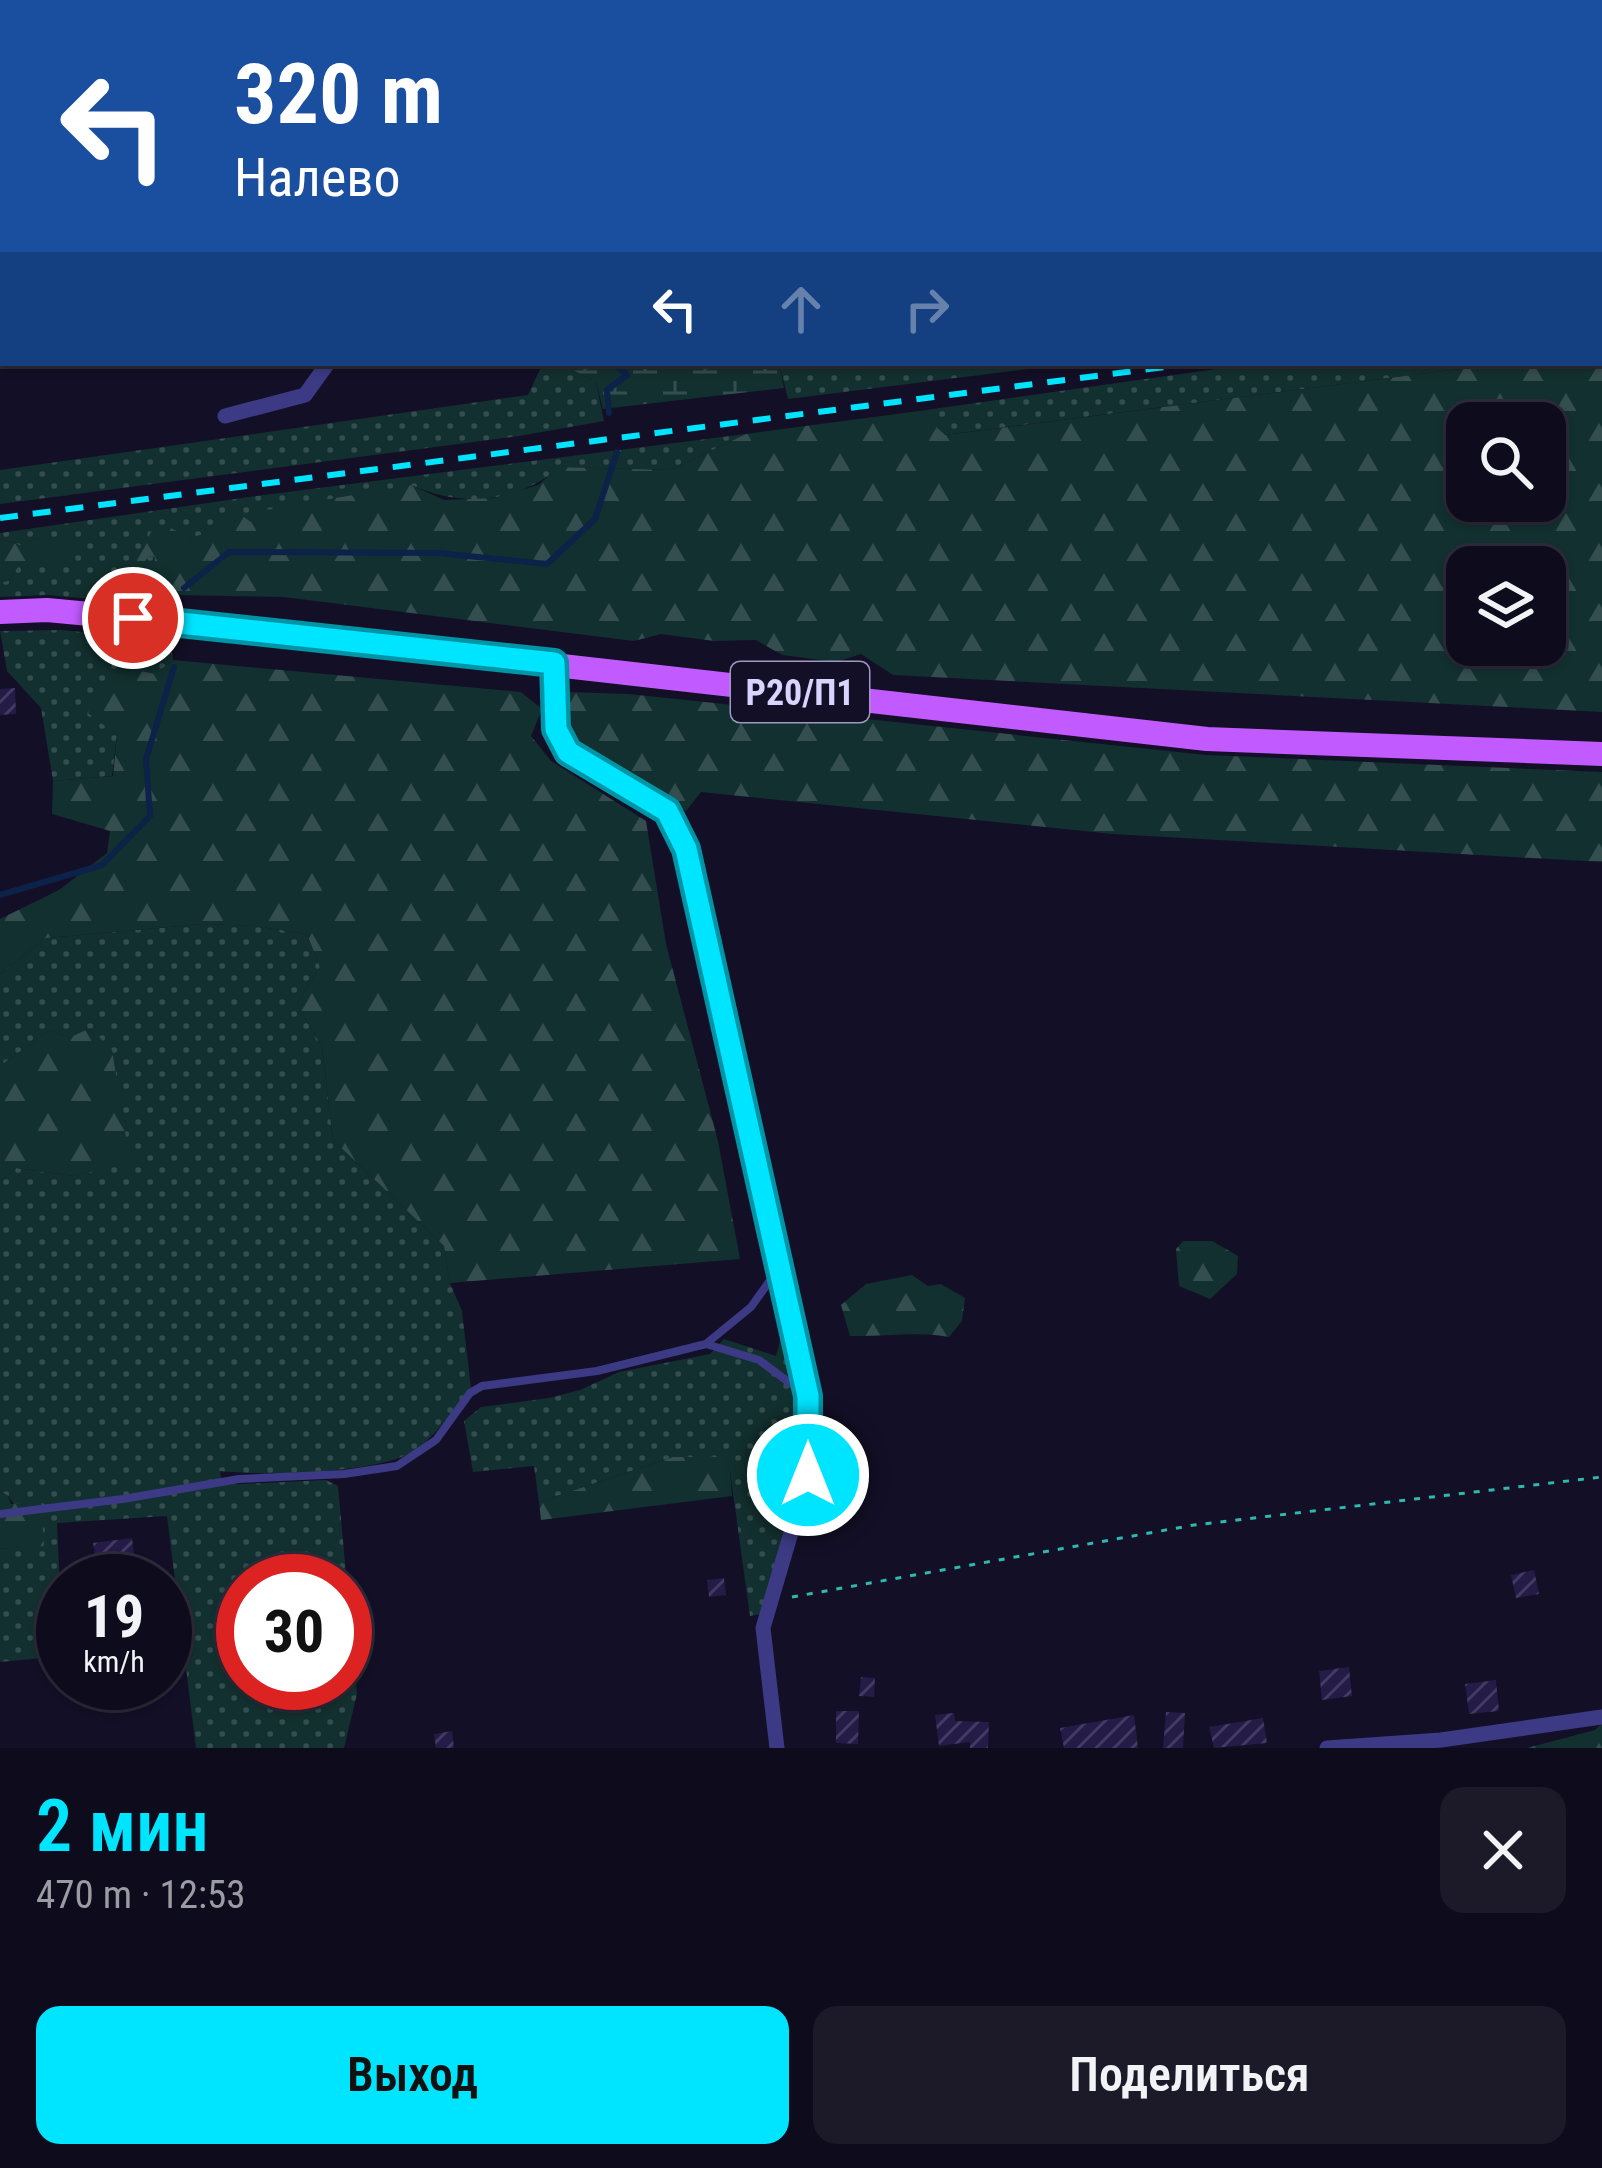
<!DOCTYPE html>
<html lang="ru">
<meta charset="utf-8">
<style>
body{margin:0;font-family:"Roboto Condensed",sans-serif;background:#1c1929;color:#f1f3f6;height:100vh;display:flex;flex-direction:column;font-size:45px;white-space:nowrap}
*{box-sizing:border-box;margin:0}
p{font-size:39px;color:#9b9ba3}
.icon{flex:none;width:66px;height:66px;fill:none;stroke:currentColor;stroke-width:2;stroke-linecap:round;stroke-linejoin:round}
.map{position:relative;height:1748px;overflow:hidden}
.side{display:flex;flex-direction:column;background:#0e0b1c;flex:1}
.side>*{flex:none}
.banner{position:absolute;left:0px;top:0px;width:1602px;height:366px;box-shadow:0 3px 9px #0004,0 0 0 3px #2e2b3b;background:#1a4fa0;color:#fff;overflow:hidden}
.tools{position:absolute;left:1446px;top:402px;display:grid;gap:24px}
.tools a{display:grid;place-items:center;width:120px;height:120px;border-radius:24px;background:#0e0b1c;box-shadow:0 3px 9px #0004,0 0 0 3px #2e2b3b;font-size:60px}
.speed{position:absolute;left:36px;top:1554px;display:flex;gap:24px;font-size:60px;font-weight:700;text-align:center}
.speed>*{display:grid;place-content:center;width:156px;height:156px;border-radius:50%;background:#0e0b1c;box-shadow:0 3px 9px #0004,0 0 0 3px #2e2b3b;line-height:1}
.speed small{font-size:30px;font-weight:400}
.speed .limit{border:18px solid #d22;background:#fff;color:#111}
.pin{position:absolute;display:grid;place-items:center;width:102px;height:102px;color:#fff;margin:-51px;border:6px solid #fff;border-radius:50%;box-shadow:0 3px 12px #0007}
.me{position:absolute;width:132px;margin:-66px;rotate:0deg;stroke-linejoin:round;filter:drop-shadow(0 0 9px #0008)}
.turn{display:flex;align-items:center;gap:42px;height:252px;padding:0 36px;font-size:54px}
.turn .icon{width:156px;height:156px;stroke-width:2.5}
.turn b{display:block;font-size:84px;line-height:102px}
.lanes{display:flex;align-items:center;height:114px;padding:0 36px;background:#0003;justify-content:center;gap:60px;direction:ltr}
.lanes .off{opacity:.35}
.round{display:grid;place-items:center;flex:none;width:126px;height:126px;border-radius:24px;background:#1c1929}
.headline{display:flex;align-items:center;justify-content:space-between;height:204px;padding:0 36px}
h1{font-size:72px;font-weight:600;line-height:90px;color:#00e5ff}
.cta{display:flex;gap:24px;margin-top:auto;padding:24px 36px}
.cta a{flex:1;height:138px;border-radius:24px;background:#00e5ff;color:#111;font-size:48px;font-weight:600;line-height:138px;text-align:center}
.cta a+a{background:#1c1929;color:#f1f3f6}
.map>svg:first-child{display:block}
.grass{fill:url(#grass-dots);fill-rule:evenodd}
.forest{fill:url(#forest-firs);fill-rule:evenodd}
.wetland{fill:url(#wetland-marsh)}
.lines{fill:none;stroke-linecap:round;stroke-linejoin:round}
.stream{stroke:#0c2248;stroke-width:6}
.building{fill:url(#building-hatch)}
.path{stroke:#2fb8b0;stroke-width:3;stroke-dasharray:6 9;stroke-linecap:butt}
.lane{stroke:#3d3a85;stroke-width:8}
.street{stroke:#3d3a85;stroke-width:15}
.primary{stroke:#c25bff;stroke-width:24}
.rail{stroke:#00e5ff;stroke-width:6;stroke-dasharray:18 15;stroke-linecap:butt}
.route-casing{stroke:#0095a6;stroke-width:30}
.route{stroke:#00e5ff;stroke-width:21}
.labels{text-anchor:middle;stroke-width:12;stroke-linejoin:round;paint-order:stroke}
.shield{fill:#130f26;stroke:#9e99be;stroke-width:3}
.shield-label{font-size:36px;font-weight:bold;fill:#d9d4ff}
</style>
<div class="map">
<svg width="1602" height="1748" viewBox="0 0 1602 1748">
<defs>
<pattern id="grass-dots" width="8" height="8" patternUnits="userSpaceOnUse" patternTransform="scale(3)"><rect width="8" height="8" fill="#12302f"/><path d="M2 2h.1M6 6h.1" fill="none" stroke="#344d4e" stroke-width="1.8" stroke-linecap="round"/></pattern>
<pattern id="forest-firs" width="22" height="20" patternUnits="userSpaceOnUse" patternTransform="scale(3)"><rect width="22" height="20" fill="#12302f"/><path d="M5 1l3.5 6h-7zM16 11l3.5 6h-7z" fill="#344d4e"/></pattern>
<pattern id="wetland-marsh" width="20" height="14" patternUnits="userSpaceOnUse" patternTransform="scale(3)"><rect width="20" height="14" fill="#12302f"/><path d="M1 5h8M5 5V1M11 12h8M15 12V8" fill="none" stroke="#344d4e"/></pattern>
<pattern id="building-hatch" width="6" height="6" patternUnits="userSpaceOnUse" patternTransform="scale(3)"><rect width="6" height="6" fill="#241b47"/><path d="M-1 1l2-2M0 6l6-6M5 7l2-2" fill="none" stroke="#433b63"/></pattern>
</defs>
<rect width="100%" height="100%" fill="#130f26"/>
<path class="grass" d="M 543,363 L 566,363 L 569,368 L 596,382 L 604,421 L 519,436 L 0,504 L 0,470 L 528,395 Z
M 779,363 L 1076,363 L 788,399 Z
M 1259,363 L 1506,363 L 944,435 L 919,411 Z
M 746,434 L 671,470 L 561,467 C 516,503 463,508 411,485 L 189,538 L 148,556 L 155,557 L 155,576 L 174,595 L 173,606 L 47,595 L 0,597 L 0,582 L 8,581 L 20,564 L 53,542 L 35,538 L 22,546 L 0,538 L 0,533 L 256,496 Z
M 61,630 L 170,640 L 173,660 L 155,675 L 89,713 L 117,735 L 112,776 L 53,781 L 41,708 L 7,671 L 0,631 Z
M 203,924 L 255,926 L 307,934 L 320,967 L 297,1004 L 322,1047 L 333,1140 L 444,1246 L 450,1283 L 462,1311 L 471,1388 C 453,1409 437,1436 414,1451 C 378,1474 262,1476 220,1471 L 222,1485 L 326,1480 L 338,1486 L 357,1694 L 344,1748 L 196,1748 L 167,1516 L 57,1523 L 63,1656 L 0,1662 L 0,1549 L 44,1545 L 8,1496 L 0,1491 L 0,1182 L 16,1168 L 74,1176 L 130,1161 L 69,1038 L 50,1030 L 0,1066 L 0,974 L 46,938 ZM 243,1581 L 345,1581 L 345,1683 L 243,1683 Z
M 784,1326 L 801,1409 L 801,1473 L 761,1614 L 750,1616 L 728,1457 L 673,1457 L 539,1502 L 534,1466 L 473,1472 L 464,1421 L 481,1407 L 549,1398 L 580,1390 L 619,1372 L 710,1354 L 724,1339 L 776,1356 Z"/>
<path class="forest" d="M 695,0 L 1602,0 L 1602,249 L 1599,250 L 1599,3 L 695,3 Z
M 1599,351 L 1602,351 L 1602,712 L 893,675 L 861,654 L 836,662 L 782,655 L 756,640 L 714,641 L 661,634 L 634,641 L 284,597 L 174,595 L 155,576 L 155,557 L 148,556 L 143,566 L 134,567 L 130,558 L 143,549 L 151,532 L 167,526 L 189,538 L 208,533 L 217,515 L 238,513 L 251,522 L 252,513 L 266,510 L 411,485 L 444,500 L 495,498 L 538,485 L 560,467 L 671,470 L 746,434 L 919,411 L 945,435 L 1506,363 L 1599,363 ZM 1467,423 L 1545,423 L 1545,501 L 1467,501 ZM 1467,567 L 1545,567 L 1545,645 L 1467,645 Z
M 0,538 L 22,546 L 35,538 C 48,541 60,539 72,544 L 73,557 L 55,566 L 42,559 L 31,568 L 20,564 L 8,581 L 0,582 Z
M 173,660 L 521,692 L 542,709 L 531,736 L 551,761 L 646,821 L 666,944 L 718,1141 L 740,1259 L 450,1283 L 444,1246 L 333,1140 L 322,1047 L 297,1004 L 320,967 L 307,934 L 255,926 L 203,924 L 46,938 L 0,974 L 0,919 L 59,890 L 107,853 L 110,831 L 52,814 L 53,781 L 113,776 L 117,735 L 88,713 L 121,667 L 155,674 Z
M 568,692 L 629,694 L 1206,755 L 1602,772 L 1602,862 L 1113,834 L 701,792 L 686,811 L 579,748 L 567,727 Z
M 90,1028 L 112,1050 L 130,1162 L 74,1176 L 16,1168 L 0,1182 L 0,1066 L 50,1030 L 69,1038 Z
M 1183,1241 L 1212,1241 L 1238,1256 L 1237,1274 L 1210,1299 L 1179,1286 L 1176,1249 Z
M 912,1275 L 928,1286 L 941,1284 L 965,1298 L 962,1321 L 949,1337 C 917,1331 883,1337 850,1336 L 841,1305 L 866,1284 Z
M 673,1457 L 729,1457 L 732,1496 L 541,1520 L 539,1502 Z
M 0,1491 L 8,1496 L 11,1504 L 41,1501 L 44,1546 L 0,1549 Z
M 1602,1723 L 1602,1748 L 1527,1748 L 1595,1730 Z"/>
<path class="wetland" d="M 566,363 L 779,363 L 784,388 L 603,409 L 596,382 L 569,368 Z"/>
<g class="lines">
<path class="stream" d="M 730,3 L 732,0
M 609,413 L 607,390 L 627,375 L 614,363
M 184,588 L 229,552 L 438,553 L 547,564 L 595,519 L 617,452
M 0,895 L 102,865 L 150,816 L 146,759 L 174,667"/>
</g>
<path class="building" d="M 15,688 L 16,714 L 0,715 L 0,689 Z
M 132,1538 L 135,1562 L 97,1567 L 93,1543 Z
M 1534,1570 L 1539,1594 L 1516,1598 L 1511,1575 Z
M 724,1578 L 726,1595 L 709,1597 L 707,1580 Z
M 1349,1667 L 1352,1696 L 1322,1700 L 1319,1671 Z
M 861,1677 L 875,1678 L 874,1697 L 859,1696 Z
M 1496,1680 L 1499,1711 L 1469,1714 L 1465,1684 Z
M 115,1683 L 135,1683 L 137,1708 L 118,1710 Z
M 836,1711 L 859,1711 L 858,1744 L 836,1743 Z
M 1166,1712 L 1185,1713 L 1183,1748 L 1163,1748 Z
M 954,1713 L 955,1721 L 989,1722 L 988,1748 L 970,1748 L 970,1742 L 939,1746 L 935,1715 Z
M 1134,1715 L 1138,1748 L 1064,1748 L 1060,1728 Z
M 1263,1718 L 1267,1743 L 1214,1748 L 1209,1727 Z
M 452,1731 L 454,1748 L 436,1748 L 434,1734 Z"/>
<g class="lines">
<path class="path" d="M 792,1597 L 1194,1525 L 1602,1477"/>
<path class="lane" d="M 138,3 L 139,0
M 707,1343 L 751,1307 L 779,1268
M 0,1514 L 123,1499 L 239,1479 L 344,1474 L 397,1466 L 436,1440 L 470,1393 L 482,1386 L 597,1371 L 706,1344 L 759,1360 L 806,1395"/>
<path class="street" d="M 196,0 L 197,3
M 0,166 L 3,198
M 225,416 L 305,395 L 328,363
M 554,663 L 556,729 L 568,752 L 667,811 L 685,849 L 808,1396 L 808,1475 L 763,1628 L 777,1748
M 1327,1748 L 1441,1740 L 1602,1717"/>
<path class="primary" d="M 0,612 L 47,610 L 175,622 L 1207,739 L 1602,754"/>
<path class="rail" d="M 1599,309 L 1602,308
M 0,518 L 1196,363"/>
</g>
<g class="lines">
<g class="route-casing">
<path id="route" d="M 133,618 L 554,663 L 556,729 L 568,752 L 667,811 L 686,849 L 808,1396 L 808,1475"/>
</g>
<use href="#route" class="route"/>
</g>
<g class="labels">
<rect class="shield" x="731" y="662" width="138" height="60" rx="9"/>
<g class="shield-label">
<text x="800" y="705">Р20/П1</text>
</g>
</g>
</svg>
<div class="tools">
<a><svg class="icon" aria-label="search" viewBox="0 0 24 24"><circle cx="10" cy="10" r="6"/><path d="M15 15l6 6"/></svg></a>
<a><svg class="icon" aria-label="layers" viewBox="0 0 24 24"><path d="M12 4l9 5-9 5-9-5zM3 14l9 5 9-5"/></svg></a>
</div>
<div class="speed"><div>19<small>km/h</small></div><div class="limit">30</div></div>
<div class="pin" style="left:133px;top:618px;background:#d93025"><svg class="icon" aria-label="arrive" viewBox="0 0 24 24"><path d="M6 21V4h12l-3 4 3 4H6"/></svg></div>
<svg class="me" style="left:808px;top:1475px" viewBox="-20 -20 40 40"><circle r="17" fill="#00e5ff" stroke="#fff" stroke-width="3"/><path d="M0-11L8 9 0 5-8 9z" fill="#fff"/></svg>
<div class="banner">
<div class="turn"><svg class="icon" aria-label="left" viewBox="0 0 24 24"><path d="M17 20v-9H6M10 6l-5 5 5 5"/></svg><div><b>320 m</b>Налево</div></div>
<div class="lanes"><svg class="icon" aria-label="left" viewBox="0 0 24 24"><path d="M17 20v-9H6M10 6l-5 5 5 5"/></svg><svg class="icon off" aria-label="ahead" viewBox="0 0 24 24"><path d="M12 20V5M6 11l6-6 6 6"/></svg><svg class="icon off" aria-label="right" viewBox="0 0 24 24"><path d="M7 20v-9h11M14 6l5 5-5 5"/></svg></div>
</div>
</div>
<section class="side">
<div class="headline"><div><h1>2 мин</h1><p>470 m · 12:53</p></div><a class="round"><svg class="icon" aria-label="close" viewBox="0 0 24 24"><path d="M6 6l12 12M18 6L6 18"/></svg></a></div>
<div class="cta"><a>Выход</a><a>Поделиться</a></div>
</section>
